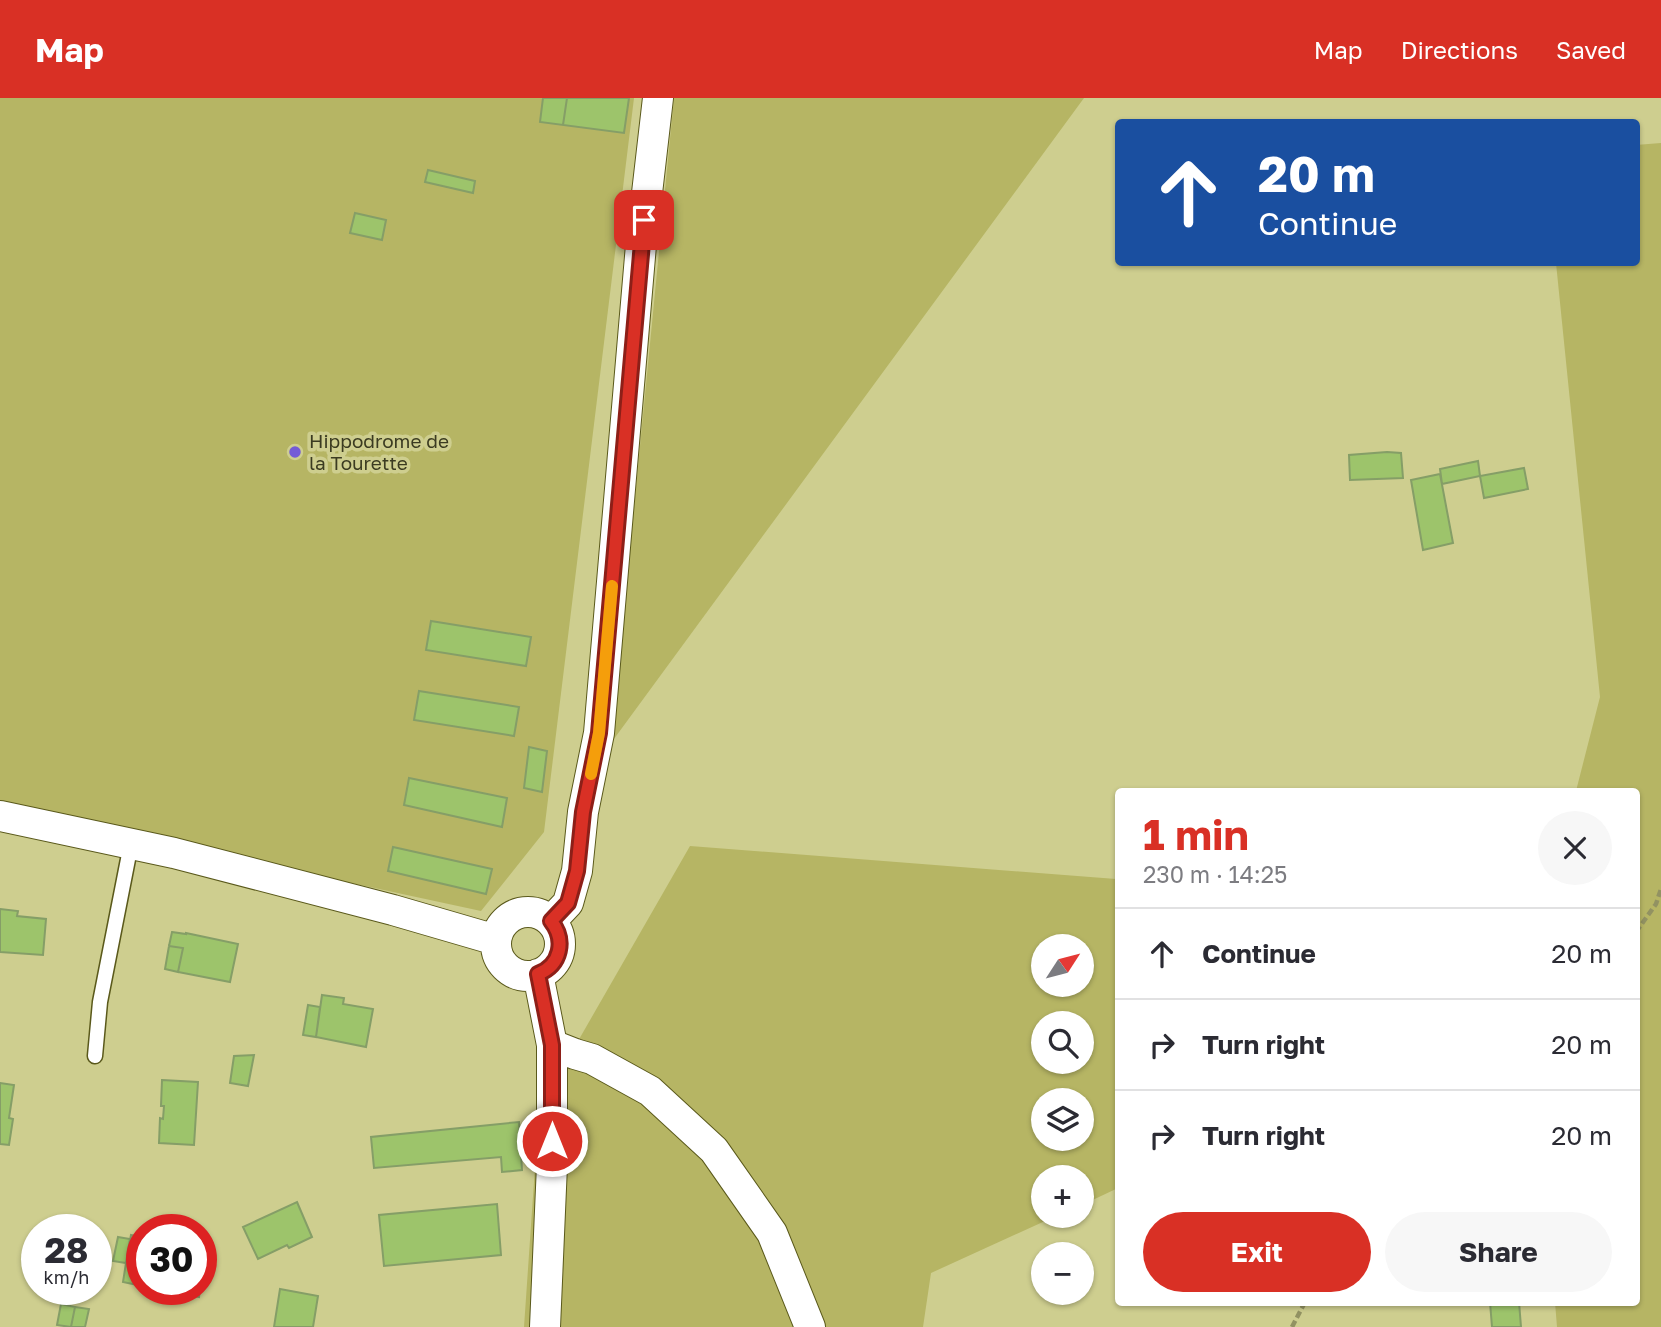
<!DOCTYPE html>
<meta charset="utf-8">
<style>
body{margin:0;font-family:"Golos Text",sans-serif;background:#f7f7f7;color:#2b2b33;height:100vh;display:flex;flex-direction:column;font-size:26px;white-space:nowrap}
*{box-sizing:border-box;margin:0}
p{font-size:23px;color:#7c7c81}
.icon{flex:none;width:38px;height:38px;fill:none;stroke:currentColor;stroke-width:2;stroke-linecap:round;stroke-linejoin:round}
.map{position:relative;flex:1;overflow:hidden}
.panel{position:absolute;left:1115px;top:690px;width:525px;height:518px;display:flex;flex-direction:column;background:#fff;border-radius:7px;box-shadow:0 2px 5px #0004}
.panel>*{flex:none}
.guide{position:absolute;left:1115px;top:21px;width:525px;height:147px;border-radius:7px;box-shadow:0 2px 5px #0004;background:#1a4fa0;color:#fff;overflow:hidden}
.needle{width:46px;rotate:54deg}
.controls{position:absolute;left:1031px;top:836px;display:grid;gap:14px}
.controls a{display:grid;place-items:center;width:63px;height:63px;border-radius:50%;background:#fff;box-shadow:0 2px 5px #0004;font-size:35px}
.speed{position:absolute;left:21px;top:1116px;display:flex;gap:14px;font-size:35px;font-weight:700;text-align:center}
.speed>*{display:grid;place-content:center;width:91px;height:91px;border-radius:50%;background:#fff;box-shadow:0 2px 5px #0004;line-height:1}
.speed small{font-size:18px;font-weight:400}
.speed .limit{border:10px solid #d22;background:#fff;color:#111}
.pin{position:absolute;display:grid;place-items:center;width:60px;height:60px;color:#fff;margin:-30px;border-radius:14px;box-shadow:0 4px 10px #0006}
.me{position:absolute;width:77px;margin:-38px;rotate:0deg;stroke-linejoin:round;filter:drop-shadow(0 0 5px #0008)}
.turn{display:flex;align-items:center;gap:24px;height:147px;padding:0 28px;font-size:32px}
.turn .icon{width:91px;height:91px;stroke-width:2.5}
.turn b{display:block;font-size:49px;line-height:60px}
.round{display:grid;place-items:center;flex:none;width:74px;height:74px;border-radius:37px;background:#f7f7f7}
.headline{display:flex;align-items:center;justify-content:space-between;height:119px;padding:0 28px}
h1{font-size:42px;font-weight:700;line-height:52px;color:#d93025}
.action{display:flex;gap:14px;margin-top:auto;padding:14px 28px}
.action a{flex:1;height:80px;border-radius:42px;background:#d93025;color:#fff;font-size:28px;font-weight:700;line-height:80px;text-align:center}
.action a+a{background:#f7f7f7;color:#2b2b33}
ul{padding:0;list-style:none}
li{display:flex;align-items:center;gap:21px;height:91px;padding:0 28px;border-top:2px solid #e1e1e2}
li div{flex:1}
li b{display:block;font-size:26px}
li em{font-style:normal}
header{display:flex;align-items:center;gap:42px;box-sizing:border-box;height:98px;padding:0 35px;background:#d93025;color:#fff}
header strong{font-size:33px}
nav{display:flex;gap:38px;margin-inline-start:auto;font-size:24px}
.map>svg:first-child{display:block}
.green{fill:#b6b564;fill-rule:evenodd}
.building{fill:#9dc46b;stroke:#859e67;stroke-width:2}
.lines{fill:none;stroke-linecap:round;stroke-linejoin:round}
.lane-casing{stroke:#5a591b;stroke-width:17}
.street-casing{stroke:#5a591b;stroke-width:32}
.path{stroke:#929262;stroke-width:4.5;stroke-dasharray:7 3.5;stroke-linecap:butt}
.lane{stroke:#fff;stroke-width:14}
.street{stroke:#fff;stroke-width:30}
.route-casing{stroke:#8d1f18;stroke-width:18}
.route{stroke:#d93025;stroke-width:12}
.slow{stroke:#f59e0b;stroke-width:12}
.poi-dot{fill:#745bd6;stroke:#cece8f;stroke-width:2.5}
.labels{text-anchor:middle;stroke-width:7;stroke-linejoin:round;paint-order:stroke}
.poi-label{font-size:19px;fill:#3b3b21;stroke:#cece8f;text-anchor:start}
</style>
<header>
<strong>Map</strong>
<nav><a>Map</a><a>Directions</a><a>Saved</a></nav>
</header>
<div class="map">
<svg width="1661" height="1229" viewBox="0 0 1661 1229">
<rect width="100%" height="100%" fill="#cece8f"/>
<path class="green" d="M 0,0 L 634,0 L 544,734 L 481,813 L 0,709 Z
M 674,0 L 1084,0 L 611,645 Z
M 1661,45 L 1661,1229 L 1557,1229 L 1555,1204 L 1636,1204 L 1636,693 L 1576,693 L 1600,599 L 1556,165 L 1636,164 L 1636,47 Z
M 690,748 L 1116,781 L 1118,806 L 1118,1090 L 1082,1107 L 1082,1080 L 1043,1080 L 1043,1118 L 1056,1118 L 931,1175 L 923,1229 L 524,1229 L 539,1011 ZM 1043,849 L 1082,849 L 1082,887 L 1043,887 ZM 1043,926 L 1082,926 L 1082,964 L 1043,964 ZM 1043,1003 L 1082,1003 L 1082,1041 L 1043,1041 Z"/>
<path class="building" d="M 543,0 L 567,0 L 563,27 L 540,24 Z
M 567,0 L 629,0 L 624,35 L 563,27 Z
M 428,72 L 475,83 L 473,95 L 425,84 Z
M 355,115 L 386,122 L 382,142 L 350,135 Z
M 1387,354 L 1401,355 L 1403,380 L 1350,382 L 1349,357 Z
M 1478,363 L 1480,378 L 1442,386 L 1440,371 Z
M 1524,370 L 1528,391 L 1484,400 L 1480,378 Z
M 1440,376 L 1453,445 L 1423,452 L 1411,382 Z
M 431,523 L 531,539 L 526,568 L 426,552 Z
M 419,593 L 519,609 L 514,638 L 414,622 Z
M 529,649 L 547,653 L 542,694 L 524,690 Z
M 409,680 L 507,700 L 502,729 L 404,707 Z
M 393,749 L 492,771 L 486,796 L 388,773 Z
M 0,811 L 18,813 L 17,818 L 46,821 L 43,857 L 0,854 Z
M 172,834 L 186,836 L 186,835 L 238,846 L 230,884 L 178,874 L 183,850 L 169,848 Z
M 169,848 L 183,850 L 178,874 L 165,871 Z
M 322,897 L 344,900 L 343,906 L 373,911 L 366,949 L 316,939 Z
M 308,907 L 320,909 L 316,939 L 303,937 Z
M 254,957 L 248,988 L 230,985 L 234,958 Z
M 162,982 L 198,984 L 194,1047 L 159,1045 L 160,1020 L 163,1021 L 164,1008 L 161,1008 Z
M 0,985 L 14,987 L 9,1020 L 13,1021 L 9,1047 L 0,1046 Z
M 519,1024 L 522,1072 L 502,1074 L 501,1059 L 374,1070 L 371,1039 Z
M 297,1104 L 312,1139 L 289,1150 L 287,1147 L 258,1161 L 243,1129 Z
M 497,1106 L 501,1157 L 384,1168 L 379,1117 Z
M 131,1137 L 142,1139 L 142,1180 L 131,1178 L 134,1167 L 126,1165 Z
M 118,1139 L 130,1141 L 126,1165 L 113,1163 Z
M 126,1165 L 134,1167 L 131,1178 L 142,1180 L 142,1188 L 123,1184 Z
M 280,1191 L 318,1198 L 313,1229 L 274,1229 Z
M 162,1192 L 200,1192 L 199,1199 Z
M 1490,1204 L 1519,1204 L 1521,1229 L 1492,1229 Z
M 61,1206 L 75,1209 L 71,1229 L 57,1227 Z
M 75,1209 L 89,1211 L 85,1229 L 71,1229 Z"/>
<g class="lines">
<g class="lane-casing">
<path id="lane" d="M 95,958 L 100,904 L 131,746"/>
</g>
<g class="street-casing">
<path id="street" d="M 0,718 L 174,755 L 393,812 L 496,842
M496 846a32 32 0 1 1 64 0a32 32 0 1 1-64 0Z
M 551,823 L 568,805 L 577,773 L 583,714 L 599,635 L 641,147 L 658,0
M 538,876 L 552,947 L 552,1067 L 545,1229
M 552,947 L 575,956 L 592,961 L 650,993 L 714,1052 L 772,1135 L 810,1229"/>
</g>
<path class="path" d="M 1636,834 L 1656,806 L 1661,791
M 1292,1229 L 1305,1204"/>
<use href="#lane" class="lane"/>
<use href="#street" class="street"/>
</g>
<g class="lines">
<g class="route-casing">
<path id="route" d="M 552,1043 L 552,947 L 538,876 C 561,867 566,842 551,823 L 568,805 L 577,773 L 583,714 L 599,635 L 644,122"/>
</g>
<use href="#route" class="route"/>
<path class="slow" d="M 591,676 L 599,635 L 612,488"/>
</g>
<circle class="poi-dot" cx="295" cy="354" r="7"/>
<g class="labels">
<g class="poi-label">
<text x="309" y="350">Hippodrome de<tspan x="309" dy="22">la Tourette</tspan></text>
</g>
</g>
</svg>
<div class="controls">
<a><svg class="needle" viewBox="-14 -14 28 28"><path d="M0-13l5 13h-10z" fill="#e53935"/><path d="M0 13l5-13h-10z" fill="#7c7c81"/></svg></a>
<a><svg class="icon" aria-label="search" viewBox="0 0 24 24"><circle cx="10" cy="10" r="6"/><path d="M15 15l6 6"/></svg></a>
<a><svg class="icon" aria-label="layers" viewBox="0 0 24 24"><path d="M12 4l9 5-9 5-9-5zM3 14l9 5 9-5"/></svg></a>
<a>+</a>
<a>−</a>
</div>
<div class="speed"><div>28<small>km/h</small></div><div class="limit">30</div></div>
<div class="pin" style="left:644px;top:122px;background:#d93025"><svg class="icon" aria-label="arrive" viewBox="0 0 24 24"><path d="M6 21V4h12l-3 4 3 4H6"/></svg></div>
<svg class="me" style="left:552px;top:1043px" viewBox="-20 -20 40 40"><circle r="17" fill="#d93025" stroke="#fff" stroke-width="3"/><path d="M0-11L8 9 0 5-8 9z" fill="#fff"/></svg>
<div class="guide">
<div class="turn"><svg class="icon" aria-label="ahead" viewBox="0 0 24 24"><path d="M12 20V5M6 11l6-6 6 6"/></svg><div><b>20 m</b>Continue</div></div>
</div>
<section class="panel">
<div class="headline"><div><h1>1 min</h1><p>230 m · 14:25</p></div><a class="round"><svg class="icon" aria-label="close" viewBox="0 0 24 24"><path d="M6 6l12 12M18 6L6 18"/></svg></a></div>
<ul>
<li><svg class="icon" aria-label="ahead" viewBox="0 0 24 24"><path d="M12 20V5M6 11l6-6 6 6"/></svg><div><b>Continue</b></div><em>20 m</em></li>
<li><svg class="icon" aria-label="right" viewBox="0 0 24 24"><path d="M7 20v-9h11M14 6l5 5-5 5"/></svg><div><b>Turn right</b></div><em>20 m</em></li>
<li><svg class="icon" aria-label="right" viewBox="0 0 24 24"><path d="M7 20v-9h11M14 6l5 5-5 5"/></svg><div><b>Turn right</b></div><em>20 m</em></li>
</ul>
<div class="action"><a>Exit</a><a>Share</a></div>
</section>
</div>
